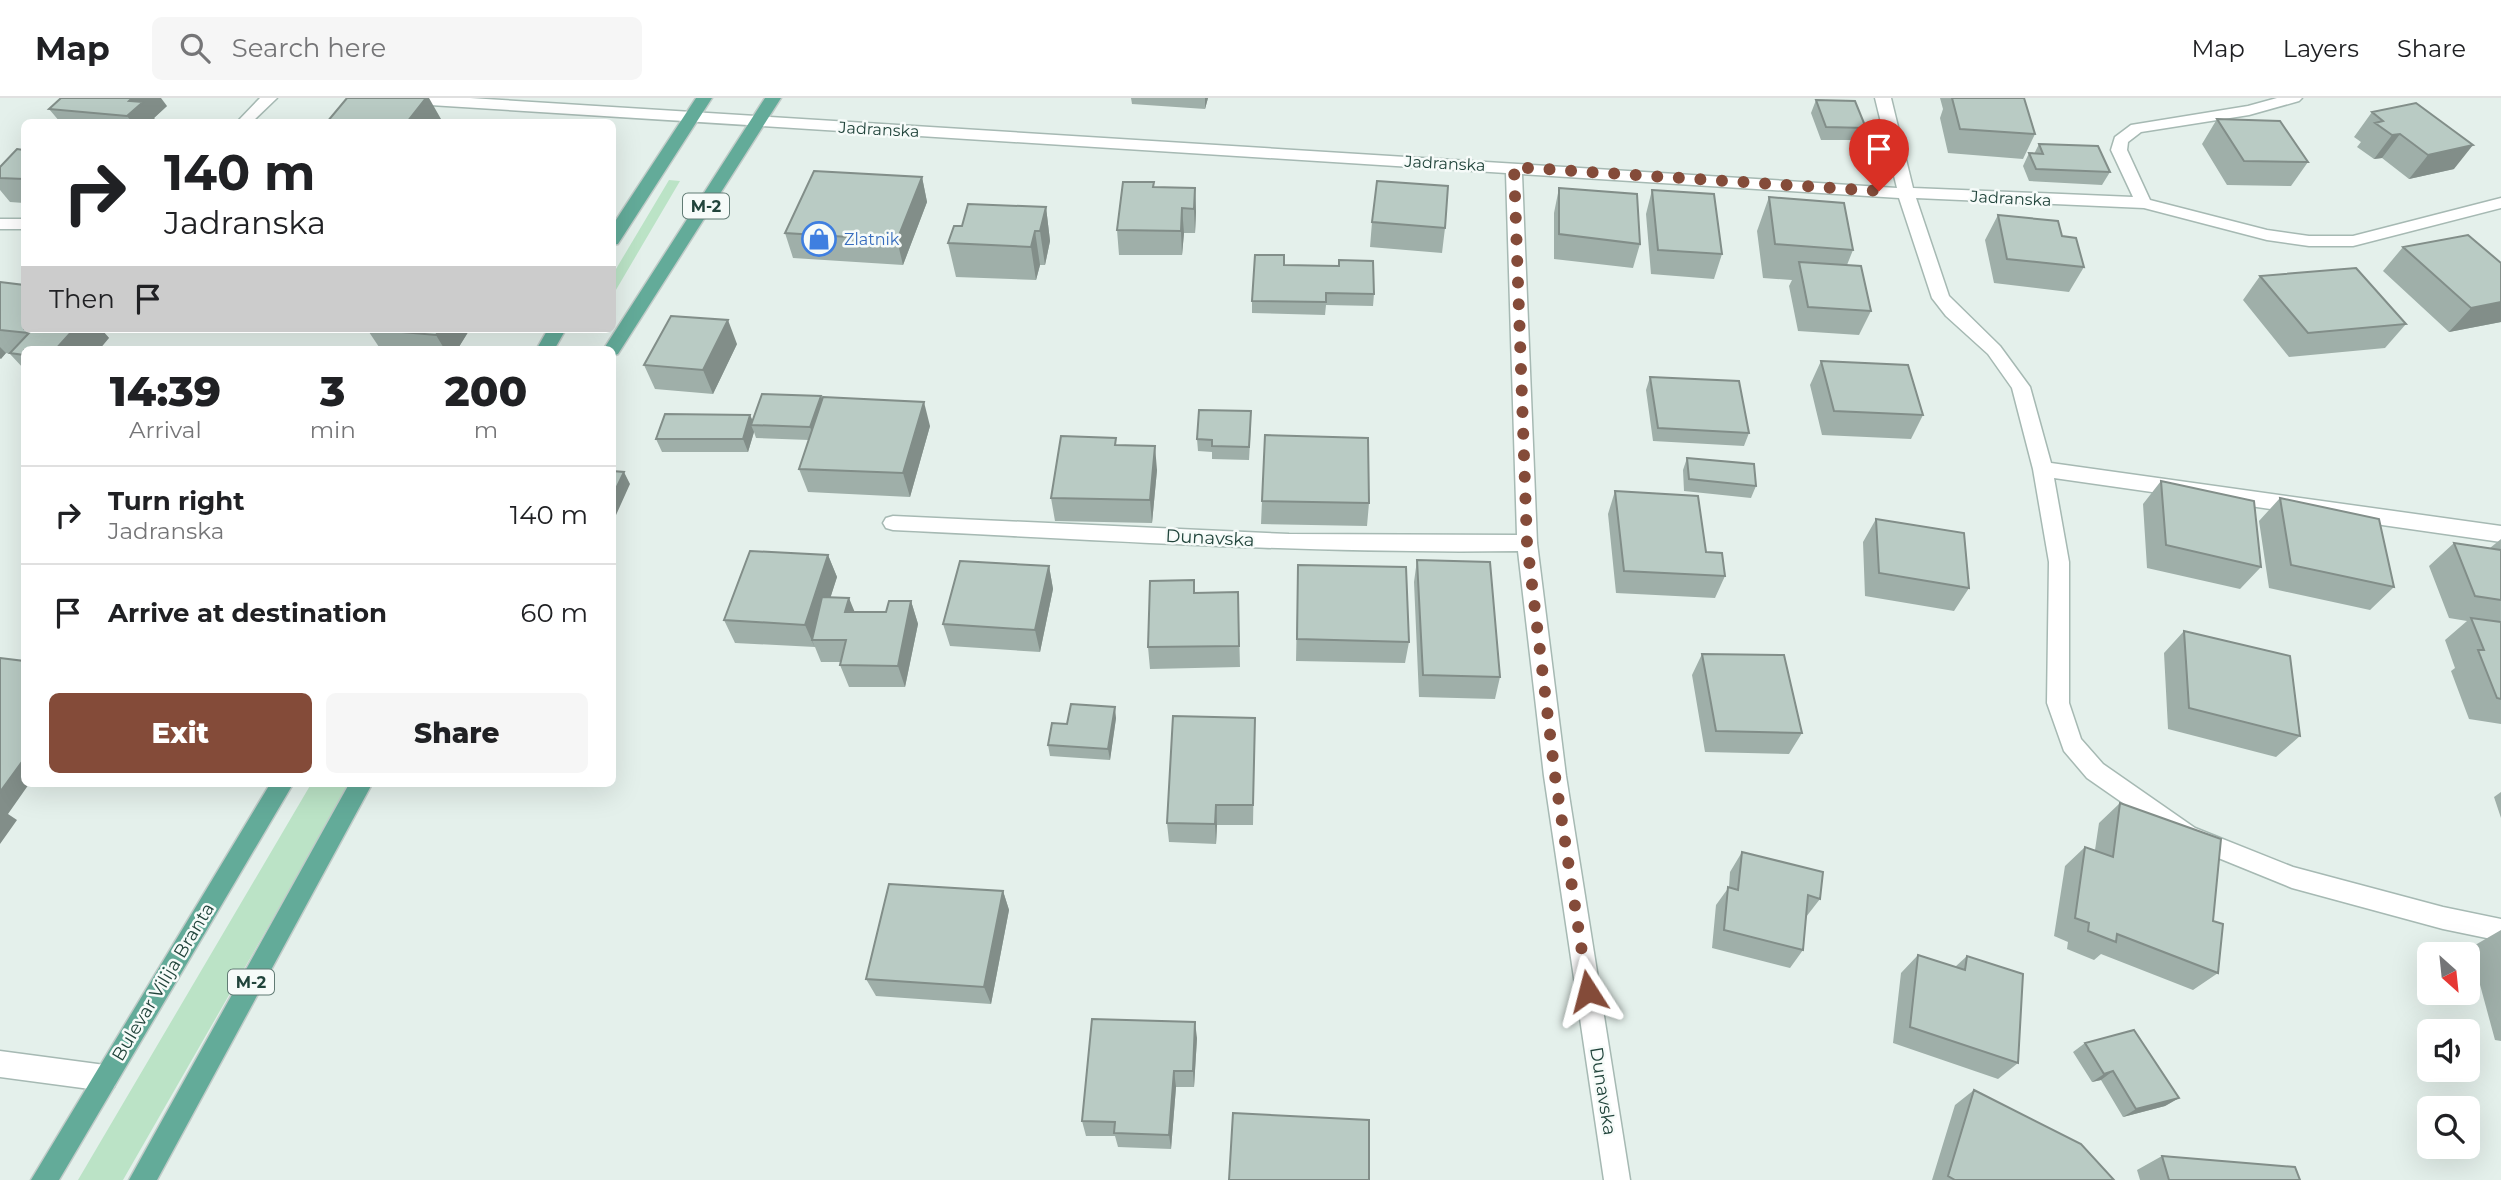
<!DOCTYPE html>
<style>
body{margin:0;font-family:Montserrat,sans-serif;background:#f6f6f6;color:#202124;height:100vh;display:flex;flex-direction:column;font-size:26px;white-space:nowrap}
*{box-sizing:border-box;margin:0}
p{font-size:23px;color:#757577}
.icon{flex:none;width:38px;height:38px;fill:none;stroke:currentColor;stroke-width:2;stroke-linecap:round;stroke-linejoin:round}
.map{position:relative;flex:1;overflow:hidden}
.side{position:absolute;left:21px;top:248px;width:595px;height:441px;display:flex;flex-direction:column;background:#fff;border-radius:10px;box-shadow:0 7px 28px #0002}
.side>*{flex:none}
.hud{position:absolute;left:21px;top:21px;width:595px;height:214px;border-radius:10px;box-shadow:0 7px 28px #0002;background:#fff;color:#202124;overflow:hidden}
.needle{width:46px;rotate:153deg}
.tools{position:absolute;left:2417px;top:844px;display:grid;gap:14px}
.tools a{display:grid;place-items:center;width:63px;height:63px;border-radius:10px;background:#fff;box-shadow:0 7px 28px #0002;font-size:35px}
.pin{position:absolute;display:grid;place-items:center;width:60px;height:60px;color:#fff;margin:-72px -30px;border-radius:50% 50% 50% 0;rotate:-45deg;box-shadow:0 0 7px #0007}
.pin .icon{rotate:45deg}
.me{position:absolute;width:77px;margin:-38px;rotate:351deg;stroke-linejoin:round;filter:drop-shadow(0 0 5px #0008)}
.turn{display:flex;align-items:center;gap:24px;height:147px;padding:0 28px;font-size:32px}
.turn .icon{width:91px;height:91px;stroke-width:2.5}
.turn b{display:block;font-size:49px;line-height:60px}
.then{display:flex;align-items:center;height:66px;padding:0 28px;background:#0003;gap:14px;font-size:26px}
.eta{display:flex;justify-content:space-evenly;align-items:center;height:119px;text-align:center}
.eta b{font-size:42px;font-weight:800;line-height:49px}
.button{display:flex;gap:14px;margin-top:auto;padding:14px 28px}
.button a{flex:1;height:80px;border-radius:10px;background:#844b39;color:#fff;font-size:28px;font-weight:800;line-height:80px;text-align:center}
.button a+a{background:#f6f6f6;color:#202124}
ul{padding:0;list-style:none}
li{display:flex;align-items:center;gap:21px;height:98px;padding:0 28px;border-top:2px solid #e0e0e0}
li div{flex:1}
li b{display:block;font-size:26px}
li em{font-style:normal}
header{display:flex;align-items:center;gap:42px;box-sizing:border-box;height:98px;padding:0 35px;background:#fff;border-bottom:2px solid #e0e0e0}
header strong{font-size:33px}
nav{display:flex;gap:38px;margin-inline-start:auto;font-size:24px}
.search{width:490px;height:63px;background:#f6f6f6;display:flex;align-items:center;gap:18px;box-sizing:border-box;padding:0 24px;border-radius:10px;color:#757577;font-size:26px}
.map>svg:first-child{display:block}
.green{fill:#bbe3c6}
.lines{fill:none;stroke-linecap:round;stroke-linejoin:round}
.minor-casing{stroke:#a6b9b3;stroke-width:3}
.major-casing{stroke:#c1cbc8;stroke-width:3}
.minor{fill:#fff;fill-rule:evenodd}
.major{fill:#63ab99;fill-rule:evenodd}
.wall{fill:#9fafa9}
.shaded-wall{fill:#828e89}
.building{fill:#b9cbc4;stroke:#828e89;stroke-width:2}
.route{stroke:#844b39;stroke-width:12;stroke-dasharray:0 21.6}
.labels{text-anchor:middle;stroke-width:5;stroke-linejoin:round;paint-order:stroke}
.far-street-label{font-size:16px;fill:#21443b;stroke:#f6fbf9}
.shield{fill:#f6fbf9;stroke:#617b74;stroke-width:2}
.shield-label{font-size:16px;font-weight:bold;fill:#21443b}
.far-shop-label{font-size:16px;fill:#366cbe;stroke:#f6fbf9;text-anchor:start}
.street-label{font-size:18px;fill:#21443b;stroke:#f6fbf9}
</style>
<header>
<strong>Map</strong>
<div class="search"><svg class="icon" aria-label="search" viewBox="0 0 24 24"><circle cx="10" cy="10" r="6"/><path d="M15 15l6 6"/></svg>Search here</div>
<nav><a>Map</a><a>Layers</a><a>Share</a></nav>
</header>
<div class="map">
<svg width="2501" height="1082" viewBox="0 0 2501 1082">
<rect width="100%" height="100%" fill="#e4f0eb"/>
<path class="green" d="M 669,82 L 680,83 L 613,197 L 613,176 Z
M 311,686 L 350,686 L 123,1082 L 78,1082 Z"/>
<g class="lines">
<g class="minor-casing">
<path id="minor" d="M 260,0 L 277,0 L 252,24 L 237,24 Z
M 390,0 L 470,0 L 1897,90 L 1875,0 L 1891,0 L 1913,90 L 2133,99 L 2111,52 L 2115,39 L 2131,27 L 2248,8 L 2277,0 L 2302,0 L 2299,3 L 2249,17 L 2141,34 L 2128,44 L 2127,52 L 2150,102 L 2267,132 L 2309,138 L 2353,138 L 2501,100 L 2501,110 L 2353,148 L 2309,148 L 2267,142 L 2144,110 L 1916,100 L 1949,198 L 2000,248 L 2030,289 L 2051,365 L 2501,428 L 2501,444 L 2054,380 L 2069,464 L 2069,605 L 2081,641 L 2103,666 L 2195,730 L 2293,769 L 2443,809 L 2501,821 L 2501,843 L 2443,831 L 2292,790 L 2179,744 L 2087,680 L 2064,653 L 2047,605 L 2049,464 L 2033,371 L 2012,290 L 1988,256 L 1946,218 L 1932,200 L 1899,100 L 1522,76 L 1537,445 L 1566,678 L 1630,1082 L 1604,1082 L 1544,678 L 1518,453 C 1309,456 1101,442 893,432 L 886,430 L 883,425 L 886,420 L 893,418 L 1289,436 L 1517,437 L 1506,75 L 398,5 Z
M 0,121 L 24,121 L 24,131 L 0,131 Z
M 0,953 L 105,967 L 114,971 L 118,980 L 114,989 L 105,993 L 0,979 Z"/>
</g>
<g class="major-casing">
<path id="major" d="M 696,0 L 712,0 L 618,146 L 612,147 L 612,128 Z
M 765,0 L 781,0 L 618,256 L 612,258 L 612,252 L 603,252 Z
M 548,231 L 566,231 L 554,252 L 536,252 Z
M 270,686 L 293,686 L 59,1082 L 31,1082 Z
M 349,686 L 372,686 L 157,1082 L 129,1082 Z"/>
</g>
<use href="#minor" class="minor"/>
<use href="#major" class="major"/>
</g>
<path class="wall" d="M 1131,0 L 1208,0 L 1205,11 L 1132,6 Z
M 1940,0 L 2024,0 L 2035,36 L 2023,61 L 1948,55 L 1940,20 L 1943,11 Z
M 1816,2 L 1866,30 L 1861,42 L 1821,42 L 1811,15 Z
M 167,8 L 154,20 L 157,24 L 60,24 L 49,11 Z
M 2372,14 L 2454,71 L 2409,81 L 2382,60 L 2374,61 L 2357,49 L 2361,44 L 2354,39 Z
M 2217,21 L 2308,64 L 2291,88 L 2227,87 L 2202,46 Z
M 2039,46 L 2110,74 L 2102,87 L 2029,83 L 2023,68 L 2029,55 L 2034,56 Z
M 24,52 L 24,105 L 10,104 L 0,92 L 0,69 Z
M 922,79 L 927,104 L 903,167 L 793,160 L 785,135 Z
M 1154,89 L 1195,90 L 1196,114 L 1195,135 L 1184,135 L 1182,157 L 1119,157 L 1117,132 Z
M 1559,90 L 1640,146 L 1633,170 L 1554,161 L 1554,115 Z
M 1652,92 L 1722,156 L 1714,181 L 1651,176 L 1646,116 Z
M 1769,99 L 1853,152 L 1847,167 L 1871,213 L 1859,237 L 1798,233 L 1789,188 L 1792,182 L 1763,180 L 1757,133 Z
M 1046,109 L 1050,143 L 1045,167 L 1040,167 L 1036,182 L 956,179 L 948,145 L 962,128 Z
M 1998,117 L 2062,138 L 2084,169 L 2069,194 L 1994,185 L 1985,142 Z
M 1372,124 L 1445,130 L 1442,155 L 1370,149 Z
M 2403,149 L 2501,165 L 2501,224 L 2449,234 L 2383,173 Z
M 1339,162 L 1374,196 L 1373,208 L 1326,207 L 1325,217 L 1252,215 L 1252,203 L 1284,167 L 1338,168 Z
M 2260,178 L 2406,226 L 2385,250 L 2289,259 L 2243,202 Z
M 0,184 L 24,231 L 101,231 L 109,240 L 24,252 L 24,271 L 10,256 L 6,255 L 0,261 Z
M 367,231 L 470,231 L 457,252 L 381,252 Z
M 737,246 L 713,296 L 655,291 L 644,267 Z
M 1821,263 L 1923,317 L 1911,341 L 1822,337 L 1810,287 Z
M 1650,279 L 1749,335 L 1744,348 L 1653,343 L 1646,292 Z
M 821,298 L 822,302 L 930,328 L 910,399 L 808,394 L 799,371 L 809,342 L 756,340 L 754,334 L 748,354 L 662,354 L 656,341 L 753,323 Z
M 1251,326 L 1249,362 L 1212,361 L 1212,354 L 1198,353 L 1197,341 Z
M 1117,348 L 1157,372 L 1152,425 L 1055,423 L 1051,400 Z
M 1687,360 L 1756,388 L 1751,400 L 1684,393 L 1683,372 Z
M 2161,383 L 2261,469 L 2240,491 L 2147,470 L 2143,406 Z
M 1615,393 L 1706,454 L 1725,478 L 1715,500 L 1616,495 L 1608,416 Z
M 2280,400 L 2394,489 L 2370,512 L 2269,490 L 2259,423 Z
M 1262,403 L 1369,405 L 1367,428 L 1261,426 Z
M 1876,421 L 1969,490 L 1954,513 L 1865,498 L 1863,444 Z
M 2501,441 L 2501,626 L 2469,621 L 2451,573 L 2455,570 L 2445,542 L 2467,523 L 2449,520 L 2429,468 L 2454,445 L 2490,450 Z
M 828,457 L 837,479 L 830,500 L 854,514 L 886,514 L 911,503 L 918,526 L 905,589 L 849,589 L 840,567 L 841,564 L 821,564 L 815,549 L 735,545 L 724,522 Z
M 1417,462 L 1500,579 L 1495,601 L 1419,599 L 1414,484 Z
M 1298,467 L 1409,544 L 1405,565 L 1296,563 Z
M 1049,468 L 1053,491 L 1040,554 L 950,548 L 943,526 Z
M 1238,494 L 1240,569 L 1150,571 L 1148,549 L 1195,495 Z
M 2184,533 L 2300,638 L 2276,659 L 2168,631 L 2164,555 Z
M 1702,556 L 1802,635 L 1789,656 L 1705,654 L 1692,577 Z
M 1116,620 L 1110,662 L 1050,658 L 1048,647 L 1067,626 Z
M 1255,620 L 1253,727 L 1217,727 L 1216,746 L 1169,744 L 1167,725 Z
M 2501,694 L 2501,720 L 2494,699 Z
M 2120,705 L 2213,823 L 2218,875 L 2193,892 L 2101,856 L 2094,862 L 2067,851 L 2068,844 L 2054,838 L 2065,768 L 2085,749 L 2095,752 L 2099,725 Z
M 1742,754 L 1820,801 L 1806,819 L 1803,852 L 1790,870 L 1712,850 L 1716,807 L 1729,789 L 1730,774 Z
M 1003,793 L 1009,812 L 991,906 L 876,898 L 866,881 Z
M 2501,832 L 2501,943 L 2495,942 L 2470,850 Z
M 1918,857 L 1955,869 L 1967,858 L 2018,965 L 1998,981 L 1893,945 L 1901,875 Z
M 1197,940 L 1194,989 L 1176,989 L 1171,1051 L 1118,1049 L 1115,1038 L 1086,1038 L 1082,1023 Z
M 2085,945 L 2179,1000 L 2165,1008 L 2123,1019 L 2101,982 L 2092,984 L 2073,954 Z
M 1974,992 L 2114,1082 L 1932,1082 L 1955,1007 Z
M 2162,1058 L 2300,1082 L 2140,1082 L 2137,1072 Z"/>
<path class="shaded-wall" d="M 132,0 L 161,0 L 167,8 L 154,20 L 157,24 L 132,24 L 127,18 L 129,3 Z
M 426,0 L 429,0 L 441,21 L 439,24 L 407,24 Z
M 1205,0 L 1208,0 L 1205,11 Z
M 2400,36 L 2382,60 L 2374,61 L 2392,37 Z
M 2473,47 L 2454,71 L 2409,81 L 2428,57 Z
M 922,79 L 927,104 L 903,167 L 897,142 Z
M 1195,90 L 1196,114 L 1195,135 L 1194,111 Z
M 1046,109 L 1050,143 L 1045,167 L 1040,133 Z
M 1182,110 L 1184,135 L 1182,157 L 1181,133 Z
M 1035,133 L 1040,167 L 1036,182 L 1031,149 Z
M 2501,204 L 2501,224 L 2449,234 L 2471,210 Z
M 728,222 L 737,246 L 713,296 L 703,272 Z
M 74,231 L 101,231 L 109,240 L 99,252 L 55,252 Z
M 440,231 L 470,231 L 457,252 L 445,252 L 436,237 Z
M 0,249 L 6,255 L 1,261 L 0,260 Z
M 821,298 L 825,310 L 815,342 L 810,329 Z
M 924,304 L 930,328 L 910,399 L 903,375 Z
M 750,317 L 755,327 L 751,327 L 754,334 L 748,354 L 743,341 Z
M 1155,348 L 1157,372 L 1152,425 L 1150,402 Z
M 624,374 L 630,386 L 612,426 L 612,399 Z
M 828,457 L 837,479 L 817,542 L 812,542 L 815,550 L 805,527 Z
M 1049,468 L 1053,491 L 1040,554 L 1035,532 Z
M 849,500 L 858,522 L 845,514 Z
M 911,503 L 918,526 L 905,589 L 898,568 Z
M 1115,609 L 1116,620 L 1110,662 L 1108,651 Z
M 24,661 L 24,686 L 29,686 L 8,716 L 17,722 L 0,746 L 0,694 Z
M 1216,707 L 1217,727 L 1216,746 L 1215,726 Z
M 1003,793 L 1009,812 L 991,906 L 984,889 Z
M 1195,924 L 1197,940 L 1194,989 L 1193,973 Z
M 1174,973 L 1176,989 L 1171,1051 L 1169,1037 Z
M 2113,973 L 2101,982 L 2092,984 L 2104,976 Z
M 2179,1000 L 2165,1008 L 2123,1019 L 2136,1011 Z"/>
<path class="building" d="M 61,0 L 132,0 L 129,3 L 143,4 L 127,18 L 49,11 Z
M 347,0 L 426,0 L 407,24 L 327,24 Z
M 1952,0 L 2024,0 L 2035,36 L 1960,31 Z
M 1816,2 L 1855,3 L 1866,30 L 1826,29 Z
M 2416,5 L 2473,47 L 2428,57 L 2400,36 L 2392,37 L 2375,25 L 2383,23 L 2372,14 Z
M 2217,21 L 2280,23 L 2308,64 L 2244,63 Z
M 2039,46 L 2098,48 L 2110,74 L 2036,71 L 2029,55 L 2043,56 Z
M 17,51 L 24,52 L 24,81 L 0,80 L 0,69 Z
M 814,73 L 922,79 L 897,142 L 785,135 Z
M 1377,83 L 1448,88 L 1445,130 L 1372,124 Z
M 1123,84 L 1154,84 L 1153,89 L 1195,90 L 1194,111 L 1182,110 L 1181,133 L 1117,132 Z
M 1559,90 L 1637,96 L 1640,146 L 1559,136 Z
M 1652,92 L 1714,96 L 1722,156 L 1658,152 Z
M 1769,99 L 1844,105 L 1853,152 L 1775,146 Z
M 968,106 L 1046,109 L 1040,133 L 1035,133 L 1031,149 L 948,145 L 954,128 L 962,128 Z
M 1998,117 L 2058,123 L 2062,138 L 2076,140 L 2084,169 L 2007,161 Z
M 2468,137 L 2501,165 L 2501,204 L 2471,210 L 2403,149 Z
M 1255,157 L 1284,157 L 1284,167 L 1339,168 L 1339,162 L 1373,163 L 1374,196 L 1326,195 L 1326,204 L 1252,203 Z
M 1799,164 L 1861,168 L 1871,213 L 1808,209 Z
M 2356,170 L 2406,226 L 2308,235 L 2260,178 Z
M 0,184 L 24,187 L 24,231 L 74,231 L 55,252 L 24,252 L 24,257 L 10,255 L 29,235 L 0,232 Z
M 671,218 L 728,222 L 703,272 L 644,267 Z
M 367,231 L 440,231 L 436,237 Z
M 1821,263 L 1908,267 L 1923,317 L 1834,313 Z
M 1650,279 L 1739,283 L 1749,335 L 1658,330 Z
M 762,296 L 821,298 L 810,329 L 751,327 Z
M 823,299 L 924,304 L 903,375 L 799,371 Z
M 1199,312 L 1251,313 L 1249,349 L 1212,348 L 1212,342 L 1197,341 Z
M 665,316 L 750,317 L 743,341 L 656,341 Z
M 1265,337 L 1368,340 L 1369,405 L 1262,403 Z
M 1061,338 L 1116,340 L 1115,347 L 1155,348 L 1150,402 L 1051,400 Z
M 1687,360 L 1754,366 L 1756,388 L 1689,381 Z
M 612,373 L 624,374 L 612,399 Z
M 2161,383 L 2254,403 L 2261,469 L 2166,447 Z
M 1615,393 L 1698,398 L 1706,454 L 1722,455 L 1725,478 L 1624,473 Z
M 2280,400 L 2379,421 L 2394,489 L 2291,467 Z
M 1876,421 L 1964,435 L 1969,490 L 1879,475 Z
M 2454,445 L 2501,452 L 2501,502 L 2475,498 Z
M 750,453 L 828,457 L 805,527 L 724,522 Z
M 1417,462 L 1490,464 L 1500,579 L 1423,577 Z
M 960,463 L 1049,468 L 1035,532 L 943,526 Z
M 1298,467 L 1406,469 L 1409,544 L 1297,541 Z
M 1194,482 L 1194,495 L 1238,494 L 1239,548 L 1148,549 L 1150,483 Z
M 822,499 L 849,500 L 845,514 L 886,514 L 889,503 L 911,503 L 898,568 L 840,567 L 846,542 L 812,542 Z
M 2471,520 L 2501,524 L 2501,601 L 2497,600 L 2478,552 L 2484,552 Z
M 2184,533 L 2290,558 L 2300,638 L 2189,610 Z
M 1702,556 L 1784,557 L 1802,635 L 1716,633 Z
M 0,560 L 24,563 L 24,661 L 0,694 Z
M 1071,606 L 1115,609 L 1108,651 L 1048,647 L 1052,625 L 1067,626 Z
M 1173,618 L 1255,620 L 1253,707 L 1216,707 L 1215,726 L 1167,725 Z
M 2120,705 L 2221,741 L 2213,823 L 2223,826 L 2218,875 L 2117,836 L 2116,844 L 2088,833 L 2089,825 L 2075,820 L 2085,749 L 2113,759 Z
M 1742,754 L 1823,774 L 1820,801 L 1808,797 L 1803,852 L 1724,832 L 1728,789 L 1738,792 Z
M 889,786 L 1003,793 L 984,889 L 866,881 Z
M 1918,857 L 1965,872 L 1967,858 L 2023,876 L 2018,965 L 1910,929 Z
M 1092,921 L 1195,924 L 1193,973 L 1174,973 L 1169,1037 L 1114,1035 L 1115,1024 L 1082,1023 Z
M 2134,932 L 2179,1000 L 2136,1011 L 2113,973 L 2104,976 L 2085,945 Z
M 1974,992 L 2081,1046 L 2114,1082 L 1955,1082 L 1948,1078 Z
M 1233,1015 L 1369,1022 L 1369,1082 L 1229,1082 Z
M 2162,1058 L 2295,1069 L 2300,1082 L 2169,1082 Z"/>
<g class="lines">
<path class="route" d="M 1588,893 L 1555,678 L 1527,445 L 1514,69 L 1879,93"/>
</g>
<defs>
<g id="shop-ring" transform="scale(1.75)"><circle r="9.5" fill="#f6fbf9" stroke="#3f7fe0" stroke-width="1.5"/><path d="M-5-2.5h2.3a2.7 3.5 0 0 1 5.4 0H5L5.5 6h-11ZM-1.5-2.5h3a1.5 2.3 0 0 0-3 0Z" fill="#3f7fe0"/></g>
</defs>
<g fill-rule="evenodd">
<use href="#shop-ring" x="819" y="141"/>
</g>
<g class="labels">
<g class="far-street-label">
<text transform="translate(879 31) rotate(3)" y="6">Jadranska</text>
<text transform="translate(1445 65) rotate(3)" y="6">Jadranska</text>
<text transform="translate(2011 100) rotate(3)" y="6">Jadranska</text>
</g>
<g class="shield">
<rect x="683" y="95.5" width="46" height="25" rx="5"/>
<rect x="228" y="871.5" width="46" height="25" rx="5"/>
</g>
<g class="shield-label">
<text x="706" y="114">M-2</text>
<text x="251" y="890">M-2</text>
</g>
<g class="far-shop-label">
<text x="844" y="147">Zlatnik</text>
</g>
<g class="street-label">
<text transform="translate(1210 440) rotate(3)" y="6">Dunavska</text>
<text transform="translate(163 884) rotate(-59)" y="6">Bulevar Vilija Branta</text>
<text transform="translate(1603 993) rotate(81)" y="6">Dunavska</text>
</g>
</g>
</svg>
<div class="tools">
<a><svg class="needle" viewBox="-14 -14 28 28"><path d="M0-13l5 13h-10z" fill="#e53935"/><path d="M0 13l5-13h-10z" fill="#757577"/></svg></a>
<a><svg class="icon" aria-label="sound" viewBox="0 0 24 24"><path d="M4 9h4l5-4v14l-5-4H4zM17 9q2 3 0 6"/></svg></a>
<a><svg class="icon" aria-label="search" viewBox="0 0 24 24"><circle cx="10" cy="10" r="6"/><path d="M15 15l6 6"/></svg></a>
</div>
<div class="pin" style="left:1879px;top:93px;background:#d93025"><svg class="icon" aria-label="arrive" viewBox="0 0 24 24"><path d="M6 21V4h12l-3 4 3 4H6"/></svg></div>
<svg class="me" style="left:1588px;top:893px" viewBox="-20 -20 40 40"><path d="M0-17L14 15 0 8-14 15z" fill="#844b39" stroke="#fff" stroke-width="4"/></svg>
<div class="hud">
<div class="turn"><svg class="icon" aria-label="right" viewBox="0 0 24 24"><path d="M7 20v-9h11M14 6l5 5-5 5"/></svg><div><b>140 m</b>Jadranska</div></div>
<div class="then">Then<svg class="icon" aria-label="arrive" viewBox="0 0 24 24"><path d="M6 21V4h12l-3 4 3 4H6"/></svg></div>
</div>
<section class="side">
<div class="eta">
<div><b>14:39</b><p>Arrival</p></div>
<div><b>3</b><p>min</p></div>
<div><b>200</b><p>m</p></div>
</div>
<ul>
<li><svg class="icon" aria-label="right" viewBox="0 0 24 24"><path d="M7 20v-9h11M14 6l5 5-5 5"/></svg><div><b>Turn right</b><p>Jadranska</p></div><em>140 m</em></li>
<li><svg class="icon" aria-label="arrive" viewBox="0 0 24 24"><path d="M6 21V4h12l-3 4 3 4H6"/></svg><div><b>Arrive at destination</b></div><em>60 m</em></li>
</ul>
<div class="button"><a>Exit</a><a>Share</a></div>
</section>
</div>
